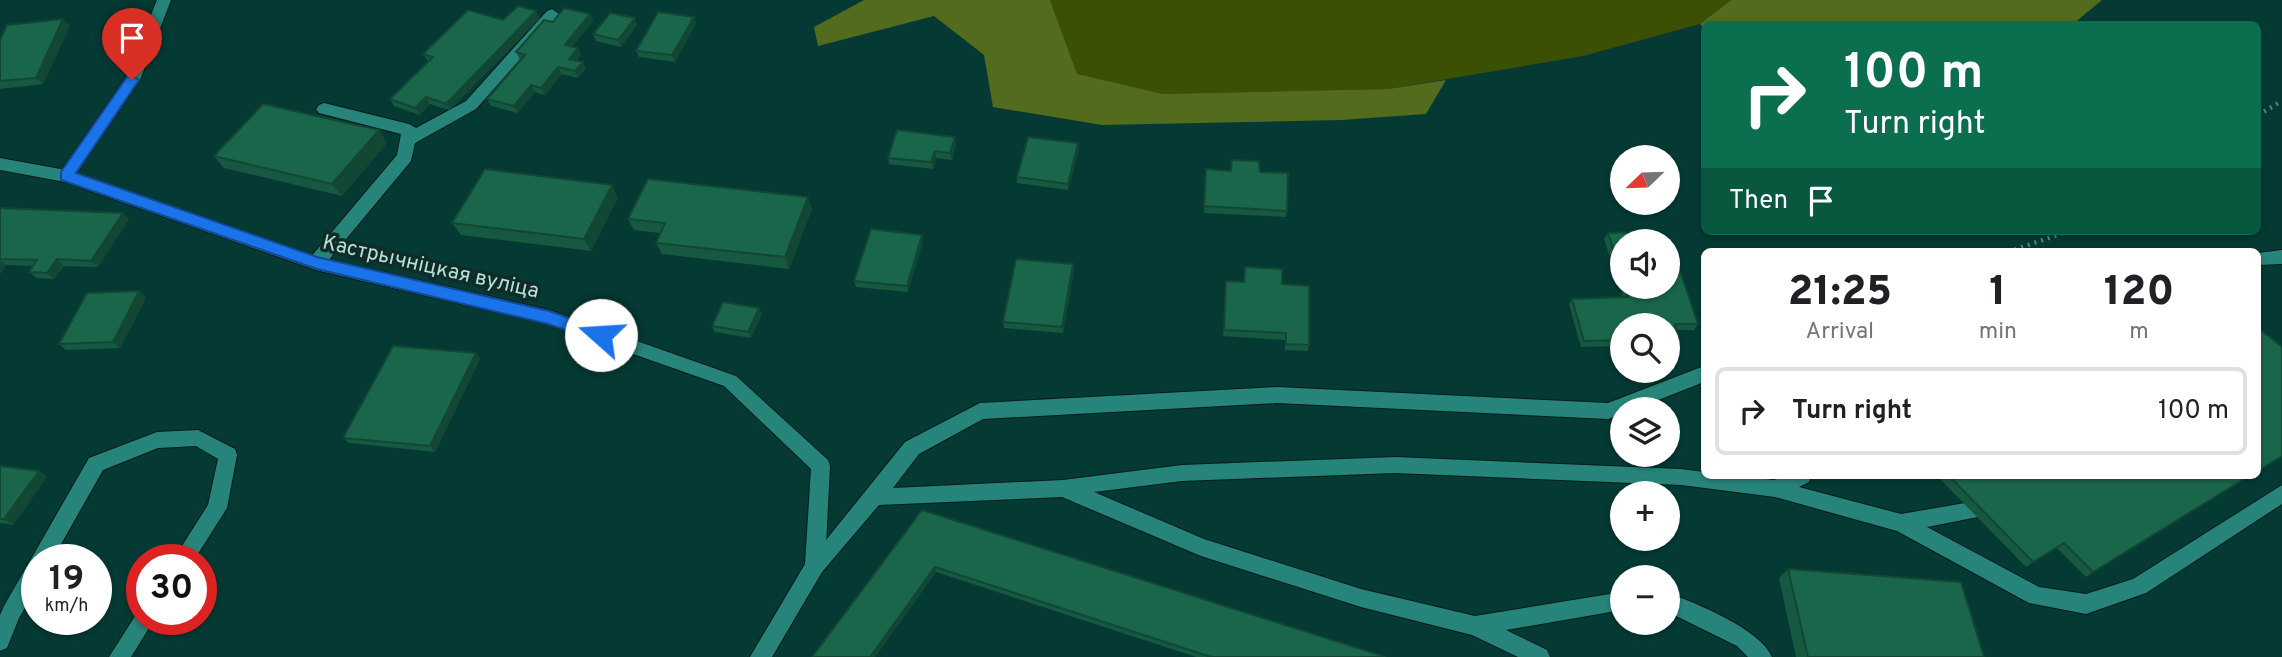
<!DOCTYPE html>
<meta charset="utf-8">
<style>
body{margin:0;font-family:Overpass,sans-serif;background:#f2f2f2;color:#202124;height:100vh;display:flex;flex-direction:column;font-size:26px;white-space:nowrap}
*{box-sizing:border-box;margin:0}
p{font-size:23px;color:#757577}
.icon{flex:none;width:38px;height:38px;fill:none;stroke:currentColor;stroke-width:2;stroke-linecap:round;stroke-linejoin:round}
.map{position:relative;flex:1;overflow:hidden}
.drawer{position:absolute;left:1701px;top:248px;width:560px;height:231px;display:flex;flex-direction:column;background:#fff;border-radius:10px;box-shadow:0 2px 5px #0004}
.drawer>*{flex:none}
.guide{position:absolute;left:1701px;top:21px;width:560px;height:214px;border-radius:10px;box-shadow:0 2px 5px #0004;background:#0b6e4f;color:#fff;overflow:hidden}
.needle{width:46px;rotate:247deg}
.controls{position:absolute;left:1610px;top:145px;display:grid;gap:14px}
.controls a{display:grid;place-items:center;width:70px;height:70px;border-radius:50%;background:#fff;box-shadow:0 2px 5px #0004;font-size:35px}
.speed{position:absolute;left:21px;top:544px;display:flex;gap:14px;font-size:35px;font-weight:700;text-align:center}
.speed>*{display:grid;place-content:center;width:91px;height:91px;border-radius:50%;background:#fff;box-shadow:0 2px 5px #0004;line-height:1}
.speed small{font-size:18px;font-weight:400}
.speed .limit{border:10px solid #d22;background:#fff;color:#111}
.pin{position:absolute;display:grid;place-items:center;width:60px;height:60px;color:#fff;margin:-72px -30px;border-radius:50% 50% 50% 0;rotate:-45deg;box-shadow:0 0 7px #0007}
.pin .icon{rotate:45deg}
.me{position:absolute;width:77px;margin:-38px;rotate:289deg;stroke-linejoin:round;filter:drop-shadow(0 0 5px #0008)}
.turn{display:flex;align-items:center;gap:24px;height:147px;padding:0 28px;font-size:32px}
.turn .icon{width:91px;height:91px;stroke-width:2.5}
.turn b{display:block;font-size:49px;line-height:60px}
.then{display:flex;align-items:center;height:66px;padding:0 28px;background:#0003;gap:14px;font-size:26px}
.eta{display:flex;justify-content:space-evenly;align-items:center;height:119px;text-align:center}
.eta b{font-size:42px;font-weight:800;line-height:49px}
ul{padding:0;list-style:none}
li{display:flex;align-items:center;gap:21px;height:88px;margin:0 14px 10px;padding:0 14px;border:4px solid #e0e0e0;border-radius:10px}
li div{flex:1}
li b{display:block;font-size:26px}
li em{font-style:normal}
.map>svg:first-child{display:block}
.green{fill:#3b5002}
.forest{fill:#536b1d}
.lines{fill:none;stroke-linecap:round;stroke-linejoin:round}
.service-casing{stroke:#021d1a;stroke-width:2}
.minor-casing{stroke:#021d1a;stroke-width:2}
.path{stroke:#55847e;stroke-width:4.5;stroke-dasharray:2 5;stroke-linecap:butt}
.service{fill:#27847a;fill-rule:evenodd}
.minor{fill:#27847a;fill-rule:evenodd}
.wall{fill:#165840}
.shaded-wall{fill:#124734}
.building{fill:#19664b;stroke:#124734;stroke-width:2}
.route{fill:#1a73e8;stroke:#114b97;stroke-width:2}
.labels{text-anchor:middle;stroke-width:7;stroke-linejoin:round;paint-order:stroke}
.street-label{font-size:21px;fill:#b7e0d9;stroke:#102c28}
</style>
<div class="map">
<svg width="2282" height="657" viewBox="0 0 2282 657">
<rect width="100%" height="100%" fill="#053934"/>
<path class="green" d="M 1050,0 L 1731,0 L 1700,24 L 1583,56 L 1388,89 L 1163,94 L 1077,75 Z"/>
<path class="forest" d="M 864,0 L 1050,0 L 1077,74 L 1163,94 L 1388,89 L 1446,80 L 1426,114 L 1341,120 L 1102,125 L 993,107 L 984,55 L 934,16 L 818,46 L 814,27 Z
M 1731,0 L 2102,0 L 2073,24 L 1704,24 L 1704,29 L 1700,24 Z"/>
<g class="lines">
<g class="service-casing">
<path id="service" d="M 157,0 L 171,0 L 140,80 L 72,180 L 60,180 L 58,176 L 60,172 L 125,79 Z
M 552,9 L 559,14 L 557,17 L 476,109 L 415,143 L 411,161 L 322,268 L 310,268 L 308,263 L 310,258 L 397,155 L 401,134 L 319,113 L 316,109 L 319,105 L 324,103 L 409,124 L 416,128 L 466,101 L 547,11 Z
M 2282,250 L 2282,264 L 2258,265 L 2258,253 Z
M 1704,366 L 1704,382 L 1633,410 L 1622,410 L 1622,414 L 1608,419 L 1277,403 L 983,419 L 919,454 L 893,488 L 1063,480 L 1182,465 L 1395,457 L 1681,469 L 1704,472 L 1704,476 L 1739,476 L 1774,480 L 1783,476 L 1811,476 L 1809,482 L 1799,487 L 1901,514 L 1971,502 L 1978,505 L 1981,511 L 1978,517 L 1927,527 L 2039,587 L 2086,594 L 2133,579 L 2282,485 L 2282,504 L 2146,593 L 2086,614 L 2029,603 L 1897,531 L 1775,497 L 1681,485 L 1395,473 L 1182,481 L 1094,492 L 1204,539 L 1361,589 L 1475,616 L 1622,592 L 1622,610 L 1506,630 L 1547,650 L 1550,657 L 1518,657 L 1472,635 L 1361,607 L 1201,556 L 1062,497 L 879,505 L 822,572 L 815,575 L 808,572 L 805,566 L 905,442 L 980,403 L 1277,387 L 1608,403 Z
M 198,430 L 235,449 L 237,455 L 227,508 L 194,560 L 173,560 L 208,505 L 218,459 L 196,446 L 158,448 L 103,470 L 52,560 L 37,560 L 37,587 L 19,618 L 7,648 L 0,651 L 0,615 L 4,606 L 89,458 L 157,432 Z
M 1668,593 C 1696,603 1760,629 1772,657 L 1748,657 L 1737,646 L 1668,612 Z
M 142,611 L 142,620 L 154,620 L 131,657 L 109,657 L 137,613 Z"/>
</g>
<g class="minor-casing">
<path id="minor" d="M 0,158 L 66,170 L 317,257 L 549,310 L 736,376 L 828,460 L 830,466 L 825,566 L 822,572 L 772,657 L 750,657 L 805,564 L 811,469 L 724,386 L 548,324 L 316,270 L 65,182 L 0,170 Z"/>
</g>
<path class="path" d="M 2258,115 L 2282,101
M 2008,252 L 2069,231"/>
<use href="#service" class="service"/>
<use href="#minor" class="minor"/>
</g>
<path class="wall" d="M 590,14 L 593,21 L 572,47 L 581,55 L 577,60 L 586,69 L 578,78 L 562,74 L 545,95 L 535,92 L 518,113 L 491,106 L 487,99 L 520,60 L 516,52 Z
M 694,17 L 696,23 L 675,62 L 639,57 L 636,51 Z
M 540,18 L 450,110 L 430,104 L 420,115 L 394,106 L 390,99 L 428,61 L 423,54 L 503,20 Z
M 63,19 L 70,26 L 43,84 L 0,89 L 0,40 Z
M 637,25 L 621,47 L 596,41 L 593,34 Z
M 379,130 L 387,143 L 342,196 L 224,168 L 214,156 Z
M 956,143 L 952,160 L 936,158 L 933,169 L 889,164 L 888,158 Z
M 1078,143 L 1079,150 L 1068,190 L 1017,183 L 1017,177 Z
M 1206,169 L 1287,211 L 1286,217 L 1204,213 Z
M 618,197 L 591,251 L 461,235 L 452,223 Z
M 0,208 L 123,213 L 129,219 L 98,267 L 64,266 L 54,279 L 37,278 L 29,272 L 33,266 L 6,265 L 0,274 Z
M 812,209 L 789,269 L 662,254 L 656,243 L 660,233 L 634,230 L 628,219 Z
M 1608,233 L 1622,242 L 1622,287 L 1668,287 L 1698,324 L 1694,330 L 1677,330 L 1679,338 L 1675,344 L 1668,344 L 1668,326 L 1622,326 L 1622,346 L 1581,347 L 1569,305 L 1572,299 L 1623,297 L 1604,239 Z
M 923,241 L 908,292 L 856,287 L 854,281 Z
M 1074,270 L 1063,333 L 1004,328 L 1003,322 Z
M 1226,281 L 1282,284 L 1309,345 L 1308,351 L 1285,350 L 1285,340 L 1223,336 Z
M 139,291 L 146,298 L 120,348 L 66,350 L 59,344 Z
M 759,308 L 762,314 L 751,338 L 715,332 L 712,326 Z
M 480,359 L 435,452 L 349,443 L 343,438 Z
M 0,466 L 39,471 L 47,477 L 13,525 L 0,523 Z
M 1937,476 L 2250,476 L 2086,577 L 2057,548 L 2026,567 Z
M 922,510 L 1386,657 L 1196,657 L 936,572 L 875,657 Z
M 1788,569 L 1984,657 L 1796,657 L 1779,578 Z"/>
<path class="shaded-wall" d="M 536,11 L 540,18 L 450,110 L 446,104 Z
M 590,14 L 593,21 L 568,52 L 565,45 Z
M 694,17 L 696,23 L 675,62 L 672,55 Z
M 635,18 L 637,25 L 621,47 L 618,40 Z
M 63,19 L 70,26 L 43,84 L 36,78 Z
M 578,48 L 581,55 L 573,65 L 569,59 Z
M 583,62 L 586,69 L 578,78 L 575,71 Z
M 558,67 L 562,74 L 545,95 L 541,88 Z
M 531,85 L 535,92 L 518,113 L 514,106 Z
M 426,97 L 430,104 L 420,115 L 415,108 Z
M 379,130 L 387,143 L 342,196 L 332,184 Z
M 955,137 L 956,143 L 952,160 L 950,153 Z
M 1078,143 L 1079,150 L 1068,190 L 1068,184 Z
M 935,151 L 936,158 L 933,169 L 931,162 Z
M 612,185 L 618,197 L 591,251 L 584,239 Z
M 808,197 L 812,209 L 789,269 L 785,257 Z
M 123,213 L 129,219 L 98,267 L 91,261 Z
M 922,235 L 923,241 L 908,292 L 907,286 Z
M 57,259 L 64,266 L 54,279 L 47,273 Z
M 0,260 L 6,265 L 0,274 Z
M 1073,264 L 1074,270 L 1063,333 L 1062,327 Z
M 139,291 L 146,298 L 120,348 L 113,342 Z
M 759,308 L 762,314 L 751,338 L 748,332 Z
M 476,353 L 480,359 L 435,452 L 430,446 Z
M 39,471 L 47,477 L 13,525 L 4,519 Z
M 935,567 L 936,572 L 875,657 L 870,657 Z"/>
<path class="building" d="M 518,6 L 536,11 L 446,104 L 426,97 L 415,108 L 390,99 L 433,57 L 423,54 L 468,10 L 503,20 Z
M 564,8 L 590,14 L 565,45 L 578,48 L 569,59 L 583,62 L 575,71 L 558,67 L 541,88 L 531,85 L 514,106 L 487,99 L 525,55 L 516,52 L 544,20 L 553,22 Z
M 658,12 L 694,17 L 672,55 L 636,51 Z
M 610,13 L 635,18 L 618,40 L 593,34 Z
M 63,19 L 36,78 L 0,81 L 0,40 L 7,25 Z
M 263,104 L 379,130 L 332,184 L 214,156 Z
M 897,130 L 955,137 L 950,153 L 935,151 L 931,162 L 888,158 Z
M 1028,137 L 1078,143 L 1068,184 L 1017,177 Z
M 1232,160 L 1259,161 L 1260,172 L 1288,173 L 1287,211 L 1204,206 L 1206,169 L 1231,171 Z
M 485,169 L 612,185 L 584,239 L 452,223 Z
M 648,179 L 808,197 L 785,257 L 656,243 L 665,223 L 628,219 Z
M 0,208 L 123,213 L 91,261 L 57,259 L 47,273 L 29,272 L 37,260 L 0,259 Z
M 871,229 L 922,235 L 907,286 L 854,281 Z
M 1633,232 L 1636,242 L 1622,242 L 1622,278 L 1608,233 Z
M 1016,259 L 1073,264 L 1062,327 L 1003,322 Z
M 1668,262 L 1677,262 L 1698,324 L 1675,324 L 1679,338 L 1668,338 L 1668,326 L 1622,326 L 1622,340 L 1584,341 L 1572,299 L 1628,297 L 1625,287 L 1668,287 Z
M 1245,267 L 1282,269 L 1282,284 L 1309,286 L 1309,345 L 1286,344 L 1286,333 L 1224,330 L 1226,281 L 1244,282 Z
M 139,291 L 113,342 L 59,344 L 87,293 Z
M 723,302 L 759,308 L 748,332 L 712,326 Z
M 2258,328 L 2282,347 L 2282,456 L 2258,471 Z
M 393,346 L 476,353 L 430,446 L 343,438 Z
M 0,466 L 39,471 L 4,519 L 0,519 Z
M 1949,476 L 2249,476 L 2093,572 L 2064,543 L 2033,562 Z
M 922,510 L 1386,657 L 1211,657 L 935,567 L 870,657 L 812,657 Z
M 1788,569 L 1961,582 L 1984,657 L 1808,657 Z"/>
<path class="route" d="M 132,75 L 139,80 L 76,173 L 317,257 L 549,311 L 607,331 L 607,340 L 601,342 L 548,324 L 317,269 L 61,180 L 61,172 L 127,77 Z"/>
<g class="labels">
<g class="street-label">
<text transform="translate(431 266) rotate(13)" y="7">Кастрычніцкая вуліца</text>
</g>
</g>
</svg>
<div class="controls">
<a><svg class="needle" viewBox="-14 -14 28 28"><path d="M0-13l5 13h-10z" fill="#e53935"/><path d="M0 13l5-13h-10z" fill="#757577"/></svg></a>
<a><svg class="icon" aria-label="sound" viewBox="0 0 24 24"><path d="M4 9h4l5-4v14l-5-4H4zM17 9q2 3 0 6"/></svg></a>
<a><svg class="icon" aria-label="search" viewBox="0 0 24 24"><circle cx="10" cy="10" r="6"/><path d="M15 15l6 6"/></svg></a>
<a><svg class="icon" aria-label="layers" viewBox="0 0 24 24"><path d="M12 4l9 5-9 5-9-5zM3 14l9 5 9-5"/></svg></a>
<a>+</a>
<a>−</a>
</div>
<div class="speed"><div>19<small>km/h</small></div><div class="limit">30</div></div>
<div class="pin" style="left:132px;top:80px;background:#d93025"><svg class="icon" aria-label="arrive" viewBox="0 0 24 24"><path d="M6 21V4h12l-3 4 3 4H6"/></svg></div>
<svg class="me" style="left:601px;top:335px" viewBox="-20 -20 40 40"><circle r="19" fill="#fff"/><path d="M0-13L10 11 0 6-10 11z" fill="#1a73e8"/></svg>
<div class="guide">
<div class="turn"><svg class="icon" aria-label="right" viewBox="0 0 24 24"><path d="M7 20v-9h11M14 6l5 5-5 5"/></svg><div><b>100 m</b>Turn right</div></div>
<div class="then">Then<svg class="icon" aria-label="arrive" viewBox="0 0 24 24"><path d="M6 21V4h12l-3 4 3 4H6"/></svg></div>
</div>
<section class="drawer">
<div class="eta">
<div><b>21:25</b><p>Arrival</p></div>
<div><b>1</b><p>min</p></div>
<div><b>120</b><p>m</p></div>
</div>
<ul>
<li><svg class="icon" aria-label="right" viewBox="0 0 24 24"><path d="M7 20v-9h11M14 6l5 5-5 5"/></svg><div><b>Turn right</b></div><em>100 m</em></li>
</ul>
</section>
</div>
